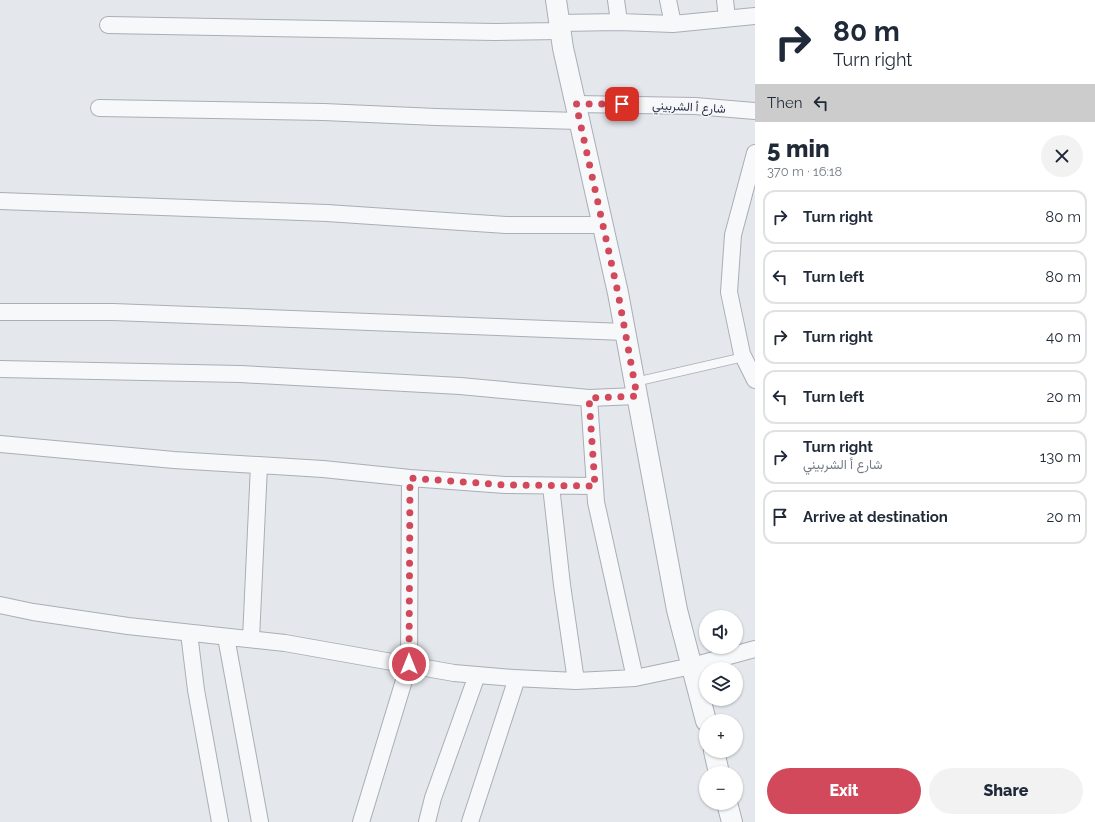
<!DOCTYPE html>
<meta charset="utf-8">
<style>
body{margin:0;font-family:Raleway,Vazirmatn,sans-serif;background:#f2f2f3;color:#1f2937;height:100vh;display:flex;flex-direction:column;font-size:15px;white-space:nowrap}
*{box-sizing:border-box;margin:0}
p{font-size:13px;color:#747a83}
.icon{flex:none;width:22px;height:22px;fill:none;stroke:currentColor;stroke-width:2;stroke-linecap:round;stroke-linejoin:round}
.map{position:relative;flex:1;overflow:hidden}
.details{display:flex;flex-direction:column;background:#fff;width:340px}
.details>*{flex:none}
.hud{background:#fff;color:#1f2937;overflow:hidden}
.controls{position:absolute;left:699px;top:610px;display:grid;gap:8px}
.controls a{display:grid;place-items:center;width:44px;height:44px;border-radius:50%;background:#fff;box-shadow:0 1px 3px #0004;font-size:20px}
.pin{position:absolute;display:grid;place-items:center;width:34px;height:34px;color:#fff;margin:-17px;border-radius:8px;box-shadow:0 2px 6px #0006}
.me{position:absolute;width:44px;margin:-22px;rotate:0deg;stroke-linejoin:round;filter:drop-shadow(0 0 3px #0008)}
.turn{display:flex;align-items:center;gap:14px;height:84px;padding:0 12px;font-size:18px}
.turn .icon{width:52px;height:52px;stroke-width:2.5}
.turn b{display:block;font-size:28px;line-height:34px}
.then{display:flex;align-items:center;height:38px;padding:0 12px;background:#0003;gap:8px;font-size:15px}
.round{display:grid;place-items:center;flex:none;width:42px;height:42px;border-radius:21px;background:#f2f2f3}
.headline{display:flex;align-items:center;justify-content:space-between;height:68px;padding:0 12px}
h1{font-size:24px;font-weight:800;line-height:30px}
.primary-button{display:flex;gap:8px;margin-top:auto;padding:8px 12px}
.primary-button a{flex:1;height:46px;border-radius:24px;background:#d1495b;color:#fff;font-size:16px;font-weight:800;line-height:46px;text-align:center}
.primary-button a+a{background:#f2f2f3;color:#1f2937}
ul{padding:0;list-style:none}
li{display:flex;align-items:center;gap:12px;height:54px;margin:0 8px 6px;padding:0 4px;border:2px solid #e0e1e3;border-radius:12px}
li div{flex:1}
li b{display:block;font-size:15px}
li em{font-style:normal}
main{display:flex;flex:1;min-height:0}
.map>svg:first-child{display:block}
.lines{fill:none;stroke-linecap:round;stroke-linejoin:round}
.service-casing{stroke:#a9aeb7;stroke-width:10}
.minor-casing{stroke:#a9aeb7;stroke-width:18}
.tertiary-casing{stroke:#a9aeb7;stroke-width:22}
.service{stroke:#f7f8fa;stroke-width:8}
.minor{stroke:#f7f8fa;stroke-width:16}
.tertiary{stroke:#f7f8fa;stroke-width:20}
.route{stroke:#d1495b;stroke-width:7;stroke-dasharray:0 12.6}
.labels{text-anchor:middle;stroke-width:3;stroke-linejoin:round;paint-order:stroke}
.street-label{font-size:12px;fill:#2b3445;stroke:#f4f6f9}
</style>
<main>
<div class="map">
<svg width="755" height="822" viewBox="0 0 755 822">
<rect width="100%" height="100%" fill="#e4e7ec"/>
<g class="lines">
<g class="service-casing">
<path id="service" d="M 635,382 L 744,357"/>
</g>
<g class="minor-casing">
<path id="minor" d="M 616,0 L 619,22
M 668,0 L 673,24
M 725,0 L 727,18
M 559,23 L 619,22 L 673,24 L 755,16
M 108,25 L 495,32 L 560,31
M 576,104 L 695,106 L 755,111
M 99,108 L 324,112 L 436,117 L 579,121
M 755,153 L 733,235 L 729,292 L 742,354 L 755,380
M 0,201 L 327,213 L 506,225 L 603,225
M 0,312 L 113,312 L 625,332
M 0,369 L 240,374 L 460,386 L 589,398 L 637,396
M 589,398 L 596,502 L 635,678
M 0,444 L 174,460 L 323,469 L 410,478 L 505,485 L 595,486
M 551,486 L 562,585 L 576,681
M 0,605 L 33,612 L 128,626 L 285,643 L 454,673 L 514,678 L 576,681 L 635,678 L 692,666 L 755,649
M 189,633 L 196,690 L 220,822
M 226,637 L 260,822
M 251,639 L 259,465
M 361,822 L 409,664 L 410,478
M 427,822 L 433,798 L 477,675
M 470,822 L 517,678"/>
</g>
<g class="tertiary-casing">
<path id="tertiary" d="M 556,0 L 563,48 L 618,293 L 677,610 L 706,721
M 714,751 L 719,773
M 727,803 L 732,822"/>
</g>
<use href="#service" class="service"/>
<use href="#minor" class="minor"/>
<use href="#tertiary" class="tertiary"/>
</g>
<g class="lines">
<path class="route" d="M 409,664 L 410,478 L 505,485 L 595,486 L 589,398 L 637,396 L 618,293 L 576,104 L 622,104"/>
</g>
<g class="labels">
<g class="street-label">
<text transform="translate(689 107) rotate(3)" y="4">شارع أ الشربيني</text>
</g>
</g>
</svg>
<div class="controls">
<a><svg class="icon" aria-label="sound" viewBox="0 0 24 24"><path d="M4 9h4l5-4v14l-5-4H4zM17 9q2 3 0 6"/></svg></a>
<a><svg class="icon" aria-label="layers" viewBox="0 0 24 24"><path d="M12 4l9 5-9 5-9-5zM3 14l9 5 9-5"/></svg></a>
<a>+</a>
<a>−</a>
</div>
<div class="pin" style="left:622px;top:104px;background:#d93025"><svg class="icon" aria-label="arrive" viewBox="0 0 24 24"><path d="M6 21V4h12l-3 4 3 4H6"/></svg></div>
<svg class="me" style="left:409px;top:664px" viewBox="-20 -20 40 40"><circle r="17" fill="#d1495b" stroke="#fff" stroke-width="3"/><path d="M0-11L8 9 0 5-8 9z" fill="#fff"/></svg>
</div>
<section class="details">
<div class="hud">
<div class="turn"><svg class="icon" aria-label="right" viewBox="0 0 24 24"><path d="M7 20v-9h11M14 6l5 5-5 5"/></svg><div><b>80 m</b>Turn right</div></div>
<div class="then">Then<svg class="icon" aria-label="left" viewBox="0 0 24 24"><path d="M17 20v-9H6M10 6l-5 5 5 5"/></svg></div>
</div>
<div class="headline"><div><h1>5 min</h1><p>370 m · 16:18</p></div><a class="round"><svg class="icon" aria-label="close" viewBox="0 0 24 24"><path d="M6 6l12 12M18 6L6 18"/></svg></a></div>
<ul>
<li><svg class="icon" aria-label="right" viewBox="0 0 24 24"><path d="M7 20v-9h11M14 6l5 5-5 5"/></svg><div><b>Turn right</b></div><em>80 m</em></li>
<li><svg class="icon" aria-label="left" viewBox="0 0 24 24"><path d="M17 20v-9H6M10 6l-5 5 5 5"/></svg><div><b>Turn left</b></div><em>80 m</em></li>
<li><svg class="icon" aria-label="right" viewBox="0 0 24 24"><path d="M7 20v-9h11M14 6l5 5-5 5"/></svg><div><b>Turn right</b></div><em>40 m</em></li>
<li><svg class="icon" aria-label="left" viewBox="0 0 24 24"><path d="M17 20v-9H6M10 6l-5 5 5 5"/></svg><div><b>Turn left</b></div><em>20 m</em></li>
<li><svg class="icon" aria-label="right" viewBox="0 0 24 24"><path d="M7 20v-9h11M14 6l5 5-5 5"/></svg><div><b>Turn right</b><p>شارع أ الشربيني</p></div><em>130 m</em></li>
<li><svg class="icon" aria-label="arrive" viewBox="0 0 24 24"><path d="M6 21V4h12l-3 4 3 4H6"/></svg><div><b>Arrive at destination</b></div><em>20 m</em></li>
</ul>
<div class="primary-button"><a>Exit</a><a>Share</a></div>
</section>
</main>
